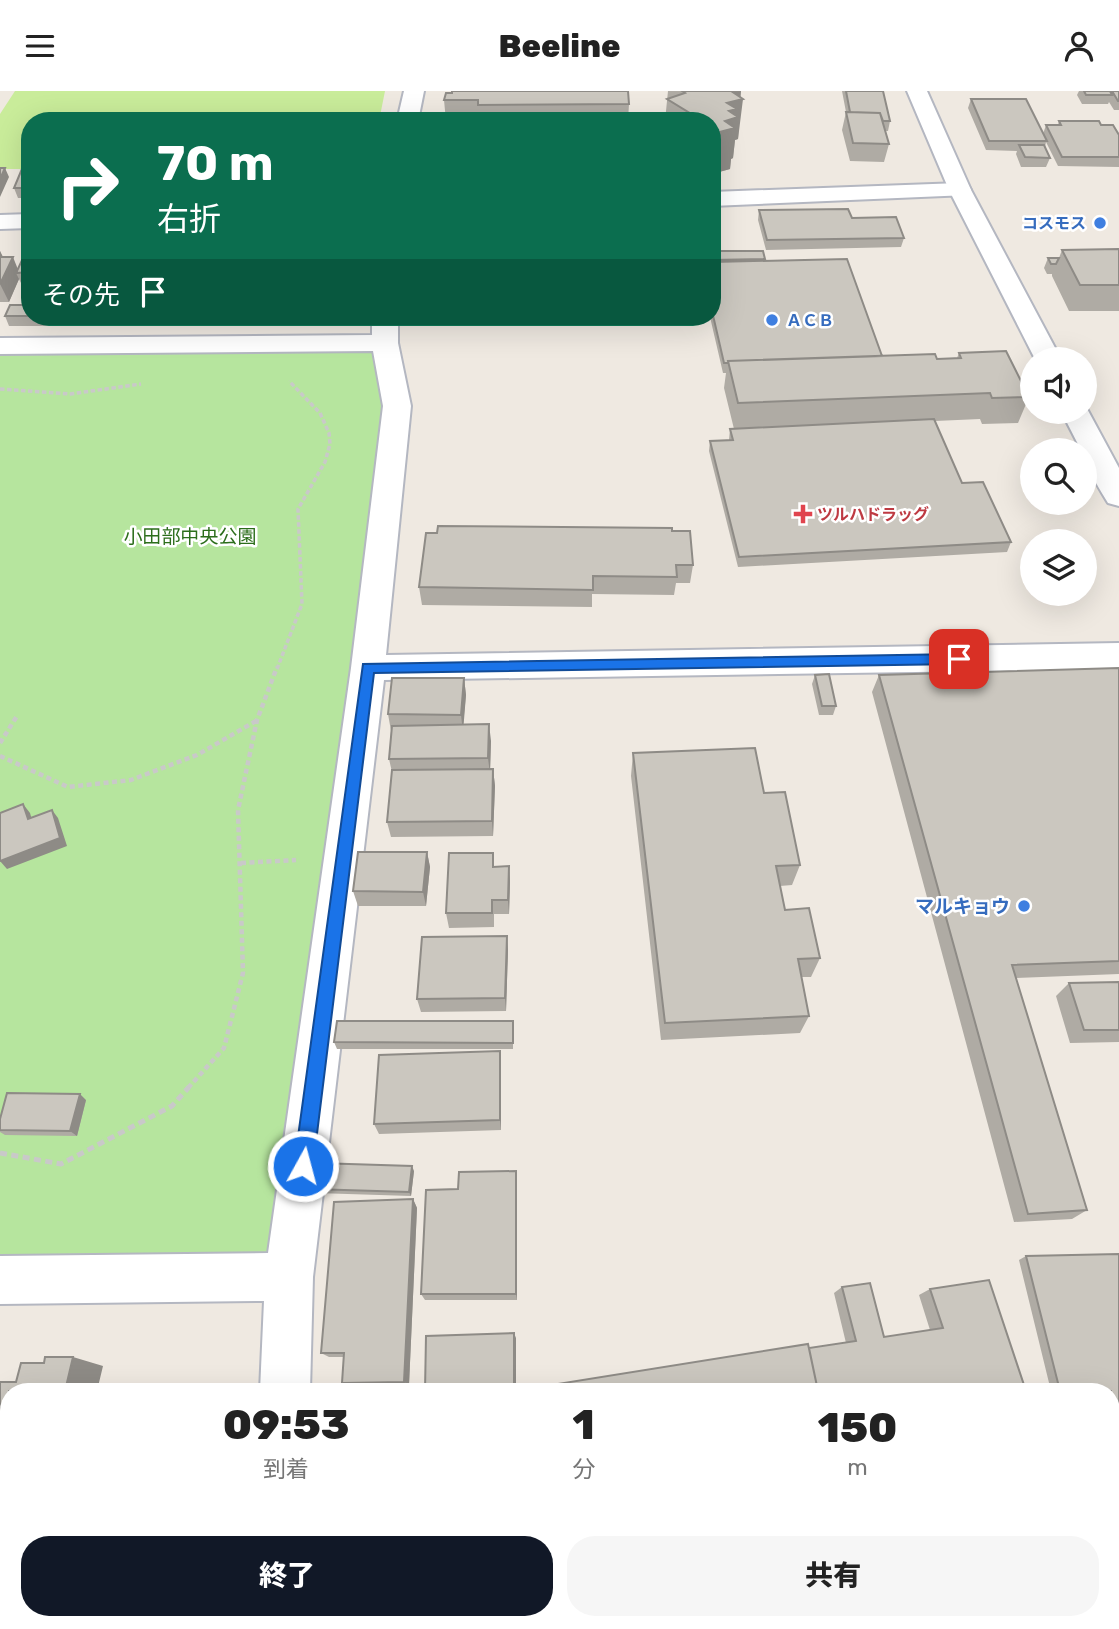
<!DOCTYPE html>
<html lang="ja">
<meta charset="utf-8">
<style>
body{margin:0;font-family:Rubik,"Noto Sans JP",sans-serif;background:#f6f6f6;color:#222;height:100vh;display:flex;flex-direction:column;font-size:26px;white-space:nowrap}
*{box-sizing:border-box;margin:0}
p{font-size:23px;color:#767676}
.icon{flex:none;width:38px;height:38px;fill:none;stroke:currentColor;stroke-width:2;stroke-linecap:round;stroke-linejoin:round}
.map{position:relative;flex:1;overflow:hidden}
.panel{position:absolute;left:0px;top:1292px;width:1120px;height:247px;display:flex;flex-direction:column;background:#fff;border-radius:28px 28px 0 0;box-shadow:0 7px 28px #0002}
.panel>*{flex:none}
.banner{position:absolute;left:21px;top:21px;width:700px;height:214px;border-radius:28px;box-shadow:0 7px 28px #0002;background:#0b6e4f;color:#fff;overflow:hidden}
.controls{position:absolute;left:1020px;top:256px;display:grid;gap:14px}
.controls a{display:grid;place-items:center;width:77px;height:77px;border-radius:50%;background:#fff;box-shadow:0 7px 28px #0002;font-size:35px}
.pin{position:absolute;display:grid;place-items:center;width:60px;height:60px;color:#fff;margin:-30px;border-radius:14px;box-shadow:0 4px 10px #0006}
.me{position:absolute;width:77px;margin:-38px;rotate:7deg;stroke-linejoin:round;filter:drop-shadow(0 0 5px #0008)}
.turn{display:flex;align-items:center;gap:24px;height:147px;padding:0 21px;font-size:32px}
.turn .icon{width:91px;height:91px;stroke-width:2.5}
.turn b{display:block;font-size:49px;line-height:60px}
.then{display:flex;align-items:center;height:66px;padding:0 21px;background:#0003;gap:14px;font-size:26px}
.eta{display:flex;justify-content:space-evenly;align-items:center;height:119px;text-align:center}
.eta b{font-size:42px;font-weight:800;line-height:49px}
.primary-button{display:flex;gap:14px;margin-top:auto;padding:14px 21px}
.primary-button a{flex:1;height:80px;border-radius:28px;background:#111827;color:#fff;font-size:28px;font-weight:800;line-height:80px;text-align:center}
.primary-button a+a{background:#f6f6f6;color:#222}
header{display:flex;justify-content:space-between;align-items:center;height:91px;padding:0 21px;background:#fff;font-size:32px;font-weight:800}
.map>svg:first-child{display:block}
.green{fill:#b6e59e}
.pitch{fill:#c9ec9a}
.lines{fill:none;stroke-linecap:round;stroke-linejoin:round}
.street-casing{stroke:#b4b7c1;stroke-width:4}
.secondary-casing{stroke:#b4b7c1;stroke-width:4}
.path-far2{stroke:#c9c9c9;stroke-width:3.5;stroke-dasharray:4.5 2.5;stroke-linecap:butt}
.path-far1{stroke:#c9c9c9;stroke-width:4.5;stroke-dasharray:5 3.5;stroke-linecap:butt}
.path{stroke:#c9c9c9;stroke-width:5;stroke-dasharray:7 4.5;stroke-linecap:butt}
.street{fill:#fff;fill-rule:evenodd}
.secondary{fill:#fff;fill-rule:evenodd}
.wall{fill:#afaba4}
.shaded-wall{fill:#8e8b86}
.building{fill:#cbc7bf;stroke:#8e8b86;stroke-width:2}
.route{fill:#1a73e8;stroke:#114b97;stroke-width:2}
.shop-dot{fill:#3f7fe0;stroke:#fff;stroke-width:2.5}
.health-dot{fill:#e0444e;stroke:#fff;stroke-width:2.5}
.labels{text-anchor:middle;stroke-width:5;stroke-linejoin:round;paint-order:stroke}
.far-shop-label{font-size:16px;font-weight:bold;fill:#366cbe;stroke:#fff;text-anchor:end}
.far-health-label{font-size:16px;font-weight:bold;fill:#be3a42;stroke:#fff;text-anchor:start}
.park-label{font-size:19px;fill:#2c6e1b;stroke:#fff}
.shop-label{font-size:19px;font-weight:bold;fill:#366cbe;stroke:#fff;text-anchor:end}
</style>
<header><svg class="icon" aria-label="menu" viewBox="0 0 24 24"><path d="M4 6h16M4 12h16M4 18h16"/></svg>Beeline<svg class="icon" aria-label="person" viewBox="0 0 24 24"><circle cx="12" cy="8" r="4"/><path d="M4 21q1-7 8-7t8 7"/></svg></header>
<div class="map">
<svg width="1119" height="1538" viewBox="0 0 1119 1538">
<rect width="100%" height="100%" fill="#efe9e1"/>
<path class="green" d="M 385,252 L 389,265 L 289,1186 L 0,1188 L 0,255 Z"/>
<path class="pitch" d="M 15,0 L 385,0 L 379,30 L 30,30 L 30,78 L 0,78 L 0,23 Z"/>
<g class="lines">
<g class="street-casing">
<path id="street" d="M 404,0 L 424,0 L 418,30 L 397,30 Z
M 960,92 L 968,94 L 971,99 L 968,104 L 712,115 L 712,101 Z
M 30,123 L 30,137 L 0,138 L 0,124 Z
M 372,226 L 398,226 L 398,252 L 411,315 L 386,564 L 1119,552 L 1119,578 L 384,589 L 313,1186 L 310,1300 L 260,1300 L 264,1210 L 0,1213 L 0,1165 L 268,1162 L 351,577 L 383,315 L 373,260 L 0,263 L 0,247 L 372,244 Z
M 250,1530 L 306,1530 L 305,1538 L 249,1538 Z"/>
</g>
<g class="secondary-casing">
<path id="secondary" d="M 907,0 L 927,0 L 971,99 L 1061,268 L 1035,268 L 949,99 Z
M 1085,314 L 1119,377 L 1119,415 L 1108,412 C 1099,397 1085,376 1085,359 L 1081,359 L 1061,320 L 1085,320 Z"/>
</g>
<path class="path-far2" d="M 0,298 L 70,303 L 141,293
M 277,578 L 302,513 L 298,418 L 325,371 L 330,353 L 329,342 L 320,322 L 289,290"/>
<path class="path-far1" d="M 0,652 L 17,625
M 0,665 L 68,696 L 131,689 L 197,664 L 256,630
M 241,772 L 296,769
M 188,997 L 224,957 L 243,882 L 238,719 L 257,629 L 277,576"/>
<path class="path" d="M 0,1062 L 61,1073 L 172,1015 L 189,996"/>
<use href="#street" class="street"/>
<use href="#secondary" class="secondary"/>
</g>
<path class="wall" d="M 668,0 L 741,0 L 738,48 L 735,49 L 733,67 L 731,68 L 730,78 L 712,83 L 712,30 L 665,30 Z
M 842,0 L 883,0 L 890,30 L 888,40 L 885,40 L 889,53 L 884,71 L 850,70 L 842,39 L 846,21 Z
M 1079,0 L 1119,0 L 1119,19 L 1114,19 L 1109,11 L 1108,13 L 1082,13 L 1077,4 Z
M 452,2 L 629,13 L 628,30 L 446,30 L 444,9 Z
M 971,8 L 1043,43 L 1046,34 L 1058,34 L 1059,30 L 1119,44 L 1119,76 L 1058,75 L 1046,51 L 1045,56 L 1050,67 L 1046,76 L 1021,76 L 1016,63 L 1017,60 L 986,59 L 968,17 Z
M 30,72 L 30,107 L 18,107 L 14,97 Z
M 759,119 L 852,127 L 904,147 L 901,156 L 766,159 L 758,129 Z
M 1119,158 L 1119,220 L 1069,220 L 1052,185 L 1052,183 L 1047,183 L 1044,177 L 1048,167 L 1059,167 L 1062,159 Z
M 0,160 L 3,166 L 18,178 L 30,167 L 30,200 L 25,200 L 19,188 L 9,211 L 0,211 Z
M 712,160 L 765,168 L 765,170 L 882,265 L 937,268 L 957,267 L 959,262 L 1029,306 L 1018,332 L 982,333 L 980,328 L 935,330 L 962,392 L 1011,451 L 1007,461 L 738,476 L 709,360 L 710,350 L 729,349 L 730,338 L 734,338 L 724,297 L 726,282 L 723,282 L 710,226 L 712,226 Z
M 30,214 L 30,226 L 55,226 L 51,235 L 9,235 L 5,225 Z
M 96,226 L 161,226 L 160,229 L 97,228 Z
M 672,440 L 693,474 L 690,492 L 676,492 L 674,504 L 592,503 L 592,516 L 422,514 L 419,496 Z
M 1119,577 L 1119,883 L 1015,887 L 1087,1119 L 1072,1128 L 1014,1131 L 872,601 L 879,584 Z
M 815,584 L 836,615 L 833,624 L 819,624 L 812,593 Z
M 464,587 L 466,604 L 463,634 L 491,650 L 490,678 L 493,678 L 495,695 L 493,745 L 391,746 L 387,731 L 392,681 L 389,668 L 391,640 L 388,623 Z
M 633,662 L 764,702 L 800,774 L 792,794 L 780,795 L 785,819 L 820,867 L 811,886 L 801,886 L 809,925 L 800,942 L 661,949 L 631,685 Z
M 427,761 L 430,776 L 426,815 L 358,815 L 353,800 Z
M 509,775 L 510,790 L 509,823 L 494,823 L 494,836 L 449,837 L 446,822 L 494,776 Z
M 507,845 L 508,859 L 506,920 L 421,921 L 417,908 Z
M 1119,891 L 1119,951 L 1070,952 L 1056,905 L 1069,892 Z
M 513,930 L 513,958 L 337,958 L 334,951 Z
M 501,972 L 501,1039 L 379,1043 L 374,1033 Z
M 86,1009 L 77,1045 L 5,1044 L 0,1041 L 0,1028 Z
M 414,1080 L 411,1105 L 316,1102 L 312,1098 Z
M 516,1080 L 517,1089 L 517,1209 L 425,1209 L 421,1203 L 458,1098 Z
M 413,1108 L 417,1117 L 409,1294 L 348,1296 L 342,1292 L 344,1266 L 329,1266 L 321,1262 Z
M 1026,1165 L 1111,1300 L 1051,1300 L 1019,1169 Z
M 842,1196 L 884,1246 L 930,1239 L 919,1204 L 930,1198 L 1026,1300 L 846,1252 L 834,1202 Z"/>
<path class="shaded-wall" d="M 720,0 L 741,0 L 740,8 L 743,8 L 738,48 L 735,49 L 733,67 L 731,68 L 730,78 L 712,83 L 712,43 Z
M 5,77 L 9,86 L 0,106 L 0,88 Z
M 0,160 L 8,177 L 13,166 L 19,181 L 16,182 L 19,188 L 9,211 L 0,193 Z
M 47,226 L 55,226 L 51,235 Z
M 464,587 L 466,604 L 463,641 L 461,624 Z
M 489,633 L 491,650 L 490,683 L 488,667 Z
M 493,678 L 495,695 L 493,745 L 492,730 Z
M 23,713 L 30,722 L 34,736 L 28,728 Z
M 52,719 L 58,727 L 67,755 L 7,778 L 0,770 Z
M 427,761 L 430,776 L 426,815 L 423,801 Z
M 509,775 L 510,790 L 509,823 L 508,809 Z
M 507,845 L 508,859 L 506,920 L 505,907 Z
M 500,960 L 501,972 L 501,1039 L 500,1029 Z
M 80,1003 L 86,1009 L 77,1045 L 70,1040 Z
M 412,1075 L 414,1080 L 411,1105 L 409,1101 Z
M 516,1080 L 517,1089 L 517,1209 L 516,1203 Z
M 413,1108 L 417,1117 L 409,1294 L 404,1291 Z
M 514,1242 L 516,1247 L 516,1300 L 514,1300 Z
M 73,1266 L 103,1275 L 97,1300 L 65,1300 Z"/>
<path class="building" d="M 452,0 L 628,0 L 629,13 L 478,14 L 478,9 L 444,9 L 446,2 L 452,2 Z
M 682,0 L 731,0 L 743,8 L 727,12 L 737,18 L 729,20 L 738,26 L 725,30 L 735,37 L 712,43 L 712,30 L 681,30 L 674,25 L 688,21 L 667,8 L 685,2 Z
M 846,0 L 883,0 L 890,30 L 883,30 L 880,22 L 850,21 Z
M 1084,0 L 1110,0 L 1112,4 L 1086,4 Z
M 1112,0 L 1119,0 L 1119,10 L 1118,10 Z
M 971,8 L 1026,8 L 1047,50 L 989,50 Z
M 846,21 L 880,22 L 889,53 L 853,52 Z
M 1059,30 L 1099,30 L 1101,34 L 1113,34 L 1119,44 L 1119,66 L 1062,66 L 1046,34 L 1061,34 Z
M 1019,54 L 1044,54 L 1050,67 L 1025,66 Z
M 30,72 L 30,97 L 14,97 L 24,73 Z
M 0,77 L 5,77 L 0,88 Z
M 848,118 L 852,127 L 896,126 L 904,147 L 767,149 L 759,119 Z
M 1119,158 L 1119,194 L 1080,194 L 1062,159 Z
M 712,160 L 763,160 L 765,168 L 712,169 Z
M 0,166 L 13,166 L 0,193 Z
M 23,167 L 30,167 L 30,186 L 27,186 L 29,181 L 16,182 Z
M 1048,167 L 1059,167 L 1056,173 L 1051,173 Z
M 847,168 L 882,265 L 728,270 L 728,272 L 724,272 L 712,220 L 712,171 Z
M 10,214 L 30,214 L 30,225 L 5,225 Z
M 1006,260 L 1029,306 L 992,307 L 990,302 L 738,312 L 728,270 L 935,263 L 937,268 L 961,267 L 959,262 Z
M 934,328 L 962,392 L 983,391 L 1011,451 L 739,466 L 710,350 L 733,349 L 730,338 Z
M 438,435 L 672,437 L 672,440 L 690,440 L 693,474 L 676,474 L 677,486 L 593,485 L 593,499 L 419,496 L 426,442 L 437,442 Z
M 1119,577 L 1119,870 L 1012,874 L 1087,1119 L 1028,1123 L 879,584 Z
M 829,583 L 836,615 L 822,615 L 815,584 Z
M 392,587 L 464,587 L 461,624 L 388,623 Z
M 489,633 L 488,667 L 389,668 L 392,635 Z
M 755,657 L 764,702 L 785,701 L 800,774 L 776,775 L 785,819 L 809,817 L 820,867 L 798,868 L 809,925 L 665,932 L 633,662 Z
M 493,678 L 492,730 L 387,731 L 392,679 Z
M 23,713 L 28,728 L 52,719 L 60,747 L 0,770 L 0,722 Z
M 358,761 L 427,761 L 423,801 L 353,800 Z
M 449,762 L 493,762 L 493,776 L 509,775 L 508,809 L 492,809 L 492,822 L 446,822 Z
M 507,845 L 505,907 L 417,908 L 422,846 Z
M 1119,891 L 1119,939 L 1084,939 L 1069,892 Z
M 337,930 L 513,930 L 513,952 L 334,951 Z
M 500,960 L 500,1029 L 374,1033 L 379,964 Z
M 7,1002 L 80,1003 L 70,1040 L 0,1039 L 0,1028 Z
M 317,1072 L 412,1075 L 409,1101 L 312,1098 Z
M 516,1080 L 516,1203 L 421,1203 L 426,1099 L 458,1098 L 459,1081 Z
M 413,1108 L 404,1291 L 342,1292 L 344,1262 L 321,1262 L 334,1111 Z
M 1119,1163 L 1119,1491 L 1111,1491 L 1111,1300 L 1060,1300 L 1026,1165 Z
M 989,1189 L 1026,1300 L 818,1300 L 809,1257 L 856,1250 L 842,1196 L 870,1192 L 884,1246 L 943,1237 L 930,1198 Z
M 514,1242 L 514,1300 L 425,1300 L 426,1245 Z
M 808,1253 L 818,1300 L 546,1300 L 545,1295 Z
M 45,1266 L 73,1266 L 65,1300 L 9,1300 L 9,1494 L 0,1494 L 0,1291 L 16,1291 L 21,1272 L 44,1272 Z
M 414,1530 L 521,1530 L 521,1538 L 470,1538 L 470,1534 L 414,1535 Z
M 564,1530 L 664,1530 L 665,1538 L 564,1538 Z"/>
<path class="route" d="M 959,563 L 966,568 L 959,573 L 374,582 L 313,1075 L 310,1082 L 303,1085 L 296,1082 L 294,1075 L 363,573 Z"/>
<g class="shop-dot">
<circle cx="1100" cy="132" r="7"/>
<circle cx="772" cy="229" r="7"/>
<circle cx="1024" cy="815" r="7"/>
</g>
<path class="health-dot" d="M799.5 412.5h7v7h7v7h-7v7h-7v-7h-7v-7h7z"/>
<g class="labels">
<g class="far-shop-label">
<text x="1086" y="138">コスモス</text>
<text x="786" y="235" text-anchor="start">ＡＣＢ</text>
</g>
<g class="far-health-label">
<text x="817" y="429">ツルハドラッグ</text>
</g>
<g class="park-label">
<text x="190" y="452">小田部中央公園</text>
</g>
<g class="shop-label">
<text x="1010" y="822">マルキョウ</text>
</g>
</g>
</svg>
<div class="controls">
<a><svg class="icon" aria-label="sound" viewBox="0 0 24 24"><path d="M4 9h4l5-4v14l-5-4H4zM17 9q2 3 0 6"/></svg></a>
<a><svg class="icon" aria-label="search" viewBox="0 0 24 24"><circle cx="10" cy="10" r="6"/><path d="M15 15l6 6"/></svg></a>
<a><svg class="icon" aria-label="layers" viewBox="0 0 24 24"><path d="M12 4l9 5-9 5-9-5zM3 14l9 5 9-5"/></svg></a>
</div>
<div class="pin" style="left:959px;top:568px;background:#d93025"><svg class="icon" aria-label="arrive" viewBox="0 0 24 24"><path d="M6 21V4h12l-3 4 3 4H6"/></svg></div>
<svg class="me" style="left:303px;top:1075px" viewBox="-20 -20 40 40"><circle r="17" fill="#1a73e8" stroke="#fff" stroke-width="3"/><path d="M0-11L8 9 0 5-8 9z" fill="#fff"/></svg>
<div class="banner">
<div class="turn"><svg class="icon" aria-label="right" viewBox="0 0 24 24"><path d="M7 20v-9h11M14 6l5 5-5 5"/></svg><div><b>70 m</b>右折</div></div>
<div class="then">その先<svg class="icon" aria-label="arrive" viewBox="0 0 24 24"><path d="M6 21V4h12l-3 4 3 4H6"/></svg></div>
</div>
<section class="panel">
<div class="eta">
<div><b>09:53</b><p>到着</p></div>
<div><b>1</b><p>分</p></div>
<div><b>150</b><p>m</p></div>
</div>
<div class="primary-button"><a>終了</a><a>共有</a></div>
</section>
</div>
